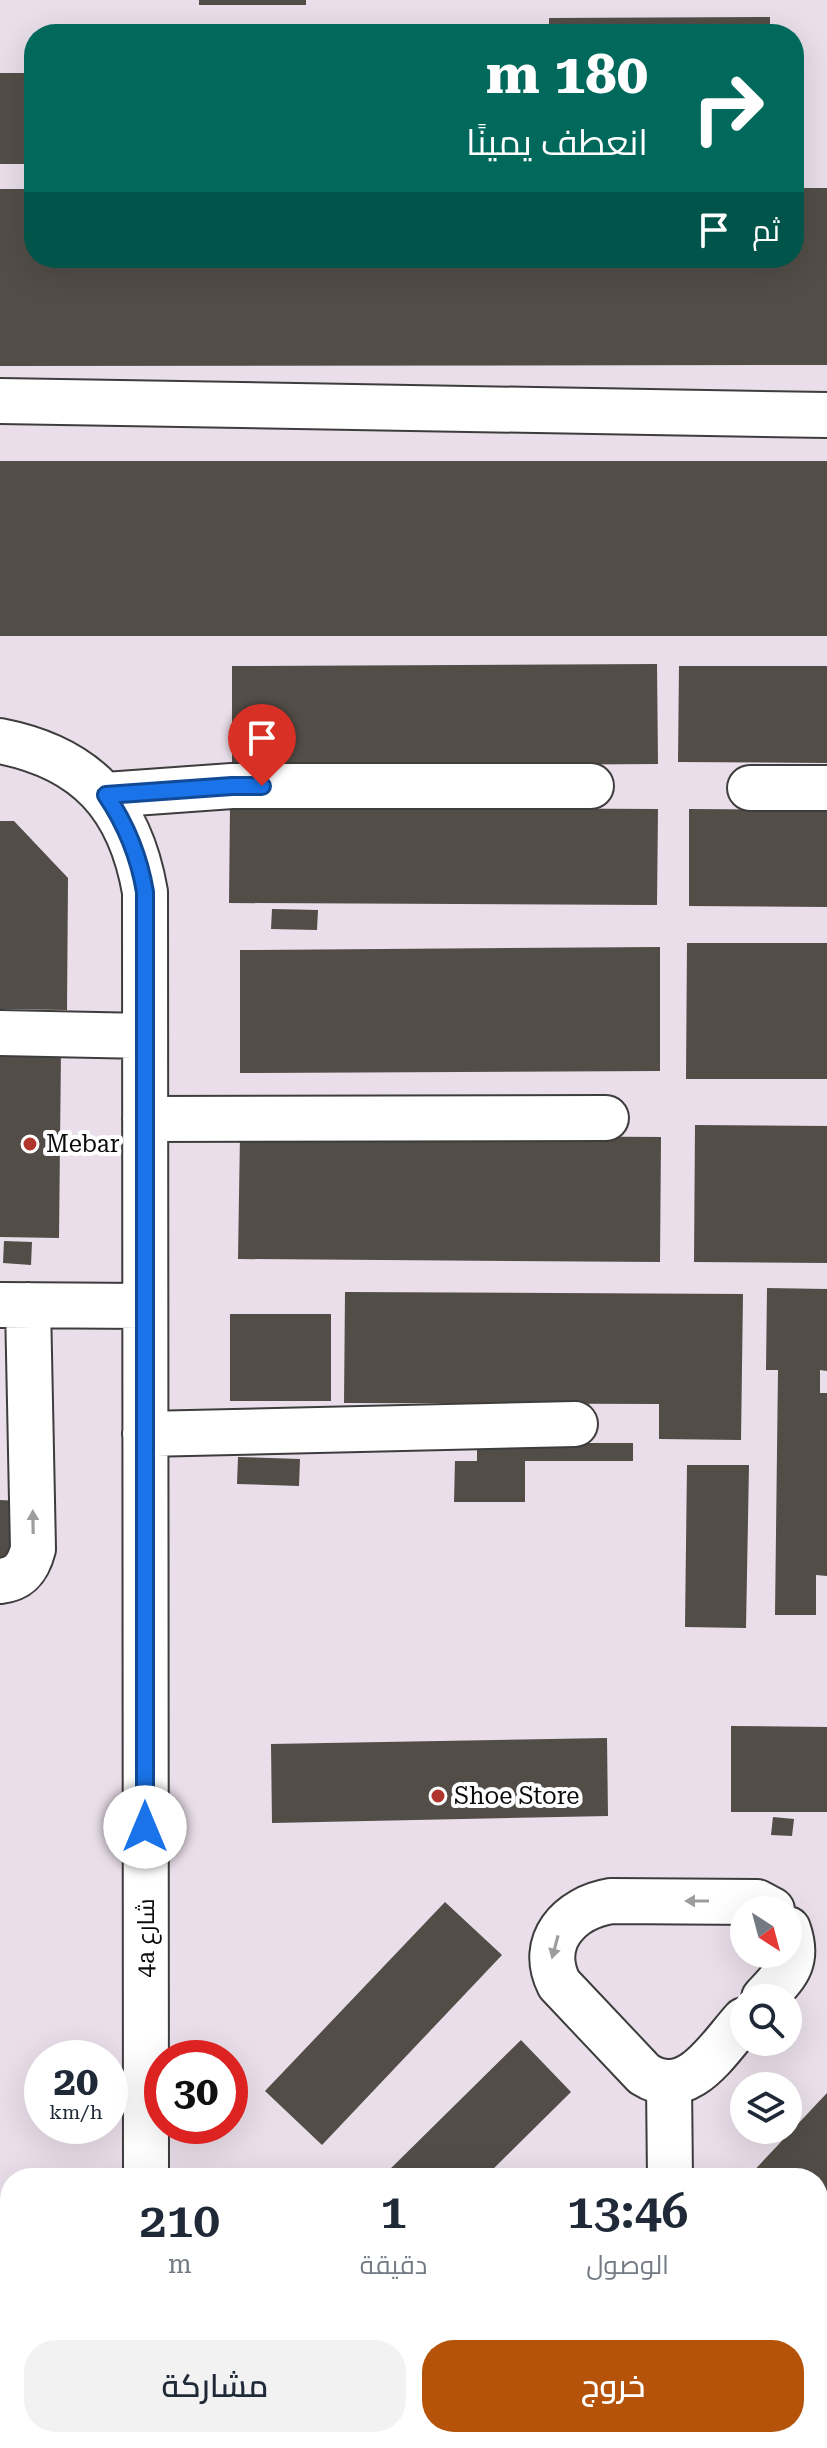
<!DOCTYPE html>
<html lang="ar">
<meta charset="utf-8">
<style>
body{margin:0;font-family:"Roboto Serif",Cairo,serif;background:#f2f2f3;color:#1f2937;direction:rtl;height:100vh;display:flex;flex-direction:column;font-size:30px;white-space:nowrap}
*{box-sizing:border-box;margin:0}
p{font-size:26px;color:#747a83}
.icon{flex:none;width:44px;height:44px;fill:none;stroke:currentColor;stroke-width:2;stroke-linecap:round;stroke-linejoin:round}
.map{position:relative;flex:1;overflow:hidden;direction:ltr}
.details{position:absolute;left:0px;top:2168px;width:828px;height:280px;display:flex;flex-direction:column;background:#fff;border-radius:32px 32px 0 0;box-shadow:0 8px 32px #0002;direction:rtl}
.details>*{flex:none}
.hud{position:absolute;left:24px;top:24px;width:780px;height:244px;border-radius:32px;box-shadow:0 8px 32px #0002;direction:rtl;background:#00695c;color:#fff;overflow:hidden}
.needle{width:52px;rotate:144deg}
.buttons{position:absolute;left:730px;top:1896px;display:grid;gap:16px}
.buttons a{display:grid;place-items:center;width:72px;height:72px;border-radius:50%;background:#fff;box-shadow:0 8px 32px #0002;font-size:40px}
.speed{position:absolute;left:24px;top:2040px;display:flex;gap:16px;font-size:40px;font-weight:700;text-align:center}
.speed>*{display:grid;place-content:center;width:104px;height:104px;border-radius:50%;background:#fff;box-shadow:0 8px 32px #0002;line-height:1}
.speed small{font-size:20px;font-weight:400}
.speed .limit{border:12px solid #d22;background:#fff;color:#111}
.pin{position:absolute;display:grid;place-items:center;width:68px;height:68px;color:#fff;margin:-82px -34px;border-radius:50% 50% 50% 0;rotate:-45deg;box-shadow:0 0 8px #0007}
.pin .icon{rotate:45deg}
.me{position:absolute;width:88px;margin:-44px;rotate:0deg;stroke-linejoin:round;filter:drop-shadow(0 0 6px #0008)}
.turn{display:flex;align-items:center;gap:28px;height:168px;padding:0 24px;font-size:36px}
.turn .icon{width:104px;height:104px;stroke-width:2.5}
.turn b{display:block;font-size:56px;line-height:68px}
.then{display:flex;align-items:center;height:76px;padding:0 24px;background:#0003;gap:16px;font-size:30px}
.eta{display:flex;justify-content:space-evenly;align-items:center;height:136px;text-align:center}
.eta b{font-size:48px;font-weight:600;line-height:56px}
.primary-button{display:flex;gap:16px;margin-top:auto;padding:16px 24px}
.primary-button a{flex:1;height:92px;border-radius:32px;background:#b45309;color:#fff;font-size:32px;font-weight:600;line-height:92px;text-align:center}
.primary-button a+a{background:#f2f2f3;color:#1f2937}
.map>svg:first-child{display:block}
.industrial{fill:#e9dee9;fill-rule:evenodd}
.pitch{fill:#dbedc7}
.building{fill:#524d47}
.lines{fill:none;stroke-linecap:round;stroke-linejoin:round}
.minor-casing{stroke:#3d3d3d;stroke-width:48}
.minor{stroke:#fff;stroke-width:44}
.oneway{fill:#9d9d9d}
.route-casing{stroke:#114b97;stroke-width:20}
.route{stroke:#1a73e8;stroke-width:14}
.poi-dot{fill:#b0352d;stroke:#fff;stroke-width:3}
.labels{text-anchor:middle;stroke-width:8;stroke-linejoin:round;paint-order:stroke}
.poi-label{font-size:24px;fill:#0a0a0a;stroke:#fff;text-anchor:start}
.street-label{font-size:24px;fill:#0a0a0a;stroke:#fff}
</style>
<div class="map">
<svg width="827" height="2448" viewBox="0 0 827 2448">
<rect width="100%" height="100%" fill="#fefce9"/>
<path class="industrial" d="M 0,0 L 827,0 L 827,2448 L 0,2448 ZM 34,34 L 794,34 L 794,258 L 34,258 ZM 744,1910 L 788,1910 L 788,1954 L 744,1954 ZM 744,1998 L 788,1998 L 788,2042 L 744,2042 ZM 42,2058 L 110,2058 L 110,2126 L 42,2126 ZM 162,2058 L 230,2058 L 230,2126 L 162,2126 ZM 744,2086 L 788,2086 L 788,2130 L 744,2130 ZM 10,2178 L 818,2178 L 818,2438 L 10,2438 Z"/>
<path class="pitch" d="M 412,2438 L 505,2438 L 495,2448 L 422,2448 Z"/>
<path class="building" d="M 199,0 L 306,0 L 306,5 L 199,5 Z
M 770,17 L 770,34 L 549,34 L 549,18 Z
M 0,73 L 34,73 L 34,164 L 0,164 Z
M 794,188 L 827,188 L 827,365 L 0,366 L 0,189 L 34,189 L 34,258 L 794,258 Z
M 0,461 L 827,461 L 827,636 L 0,636 Z
M 657,664 L 658,764 L 232,767 L 232,666 Z
M 679,666 L 827,666 L 827,763 L 678,762 Z
M 230,807 L 658,809 L 657,905 L 229,903 Z
M 689,809 L 827,810 L 827,907 L 689,906 Z
M 0,821 L 14,821 L 68,878 L 67,1010 L 0,1009 Z
M 272,909 L 318,910 L 317,930 L 271,929 Z
M 687,943 L 827,943 L 827,1079 L 686,1079 Z
M 660,947 L 660,1071 L 240,1073 L 240,950 Z
M 0,1050 L 61,1050 L 59,1238 L 0,1237 Z
M 695,1125 L 827,1126 L 827,1263 L 694,1262 Z
M 240,1134 L 661,1137 L 660,1262 L 238,1259 Z
M 4,1241 L 32,1242 L 31,1265 L 3,1263 Z
M 767,1288 L 827,1289 L 827,1371 L 820,1370 L 820,1393 L 827,1393 L 827,1576 L 816,1575 L 816,1615 L 775,1615 L 778,1370 L 766,1370 Z
M 345,1292 L 743,1294 L 741,1440 L 659,1439 L 659,1404 L 344,1403 Z
M 230,1314 L 331,1314 L 331,1401 L 230,1401 Z
M 477,1443 L 633,1443 L 633,1461 L 525,1461 L 525,1502 L 454,1502 L 455,1461 L 477,1461 Z
M 238,1457 L 300,1459 L 299,1486 L 237,1484 Z
M 687,1465 L 749,1465 L 746,1628 L 685,1627 Z
M 0,1500 L 20,1501 L 18,1560 L 0,1560 Z
M 731,1726 L 827,1727 L 827,1812 L 731,1812 Z
M 607,1738 L 608,1816 L 272,1823 L 271,1744 Z
M 773,1817 L 794,1819 L 792,1836 L 771,1835 Z
M 445,1902 L 502,1955 L 322,2145 L 265,2091 Z
M 521,2040 L 571,2092 L 484,2178 L 381,2178 Z
M 827,2093 L 827,2204 L 818,2213 L 818,2178 L 747,2178 Z
M 536,2438 L 582,2438 L 592,2448 L 526,2448 Z"/>
<g class="lines">
<g class="minor-casing">
<path id="minor" d="M 0,401 L 827,415
M 0,741 C 87,758 130,806 145,892 L 146,2178
M 750,788 L 827,788
M 106,795 L 232,786 L 591,786
M 0,1033 L 145,1036
M 145,1119 L 606,1118
M 0,1305 L 145,1306
M 145,1434 L 575,1424
M 0,1581 C 20,1579 28,1568 33,1549 L 28,1305
M 764,1998 C 786,1974 800,1963 788,1929
M 744,2020 C 717,2050 688,2102 644,2074 L 559,1984 C 538,1942 569,1908 611,1901 L 757,1902 L 772,1910
M 669,2084 L 670,2178
M 673,2438 L 673,2448
M 146,2448 L 146,2438"/>
</g>
<use href="#minor" class="minor"/>
</g>
<defs><path id="oneway-solid" d="M-6-.8H1V-3.2L6.5 0L1 3.2V.8H-6Z" transform="scale(2)"/></defs>
<g class="oneway">
<use href="#oneway-solid" transform="translate(33 1522) rotate(-91)"/>
<use href="#oneway-solid" transform="translate(697 1901) rotate(-180)"/>
<use href="#oneway-solid" transform="translate(555 1947) rotate(105)"/>
</g>
<g class="lines">
<g class="route-casing">
<path id="route" d="M 145,1827 L 145,892 C 139,856 127,826 106,795 L 232,786 L 262,786"/>
</g>
<use href="#route" class="route"/>
</g>
<g class="poi-dot">
<circle cx="30" cy="1144" r="8"/>
<circle cx="438" cy="1796" r="8"/>
</g>
<g class="labels">
<g class="poi-label">
<text x="46" y="1152">Mebar</text>
<text x="454" y="1804">Shoe Store</text>
</g>
<g class="street-label">
<text transform="translate(146 1938) rotate(-90)" y="8">4a شارع</text>
</g>
</g>
</svg>
<div class="buttons">
<a><svg class="needle" viewBox="-14 -14 28 28"><path d="M0-13l5 13h-10z" fill="#e53935"/><path d="M0 13l5-13h-10z" fill="#747a83"/></svg></a>
<a><svg class="icon" aria-label="search" viewBox="0 0 24 24"><circle cx="10" cy="10" r="6"/><path d="M15 15l6 6"/></svg></a>
<a><svg class="icon" aria-label="layers" viewBox="0 0 24 24"><path d="M12 4l9 5-9 5-9-5zM3 14l9 5 9-5"/></svg></a>
</div>
<div class="speed"><div>20<small>km/h</small></div><div class="limit">30</div></div>
<div class="pin" style="left:262px;top:786px;background:#d93025"><svg class="icon" aria-label="arrive" viewBox="0 0 24 24"><path d="M6 21V4h12l-3 4 3 4H6"/></svg></div>
<svg class="me" style="left:145px;top:1827px" viewBox="-20 -20 40 40"><circle r="19" fill="#fff"/><path d="M0-13L10 11 0 6-10 11z" fill="#1a73e8"/></svg>
<div class="hud">
<div class="turn"><svg class="icon" aria-label="right" viewBox="0 0 24 24"><path d="M7 20v-9h11M14 6l5 5-5 5"/></svg><div><b>180 m</b>انعطف يمينًا</div></div>
<div class="then">ثم<svg class="icon" aria-label="arrive" viewBox="0 0 24 24"><path d="M6 21V4h12l-3 4 3 4H6"/></svg></div>
</div>
<section class="details">
<div class="eta">
<div><b>13:46</b><p>الوصول</p></div>
<div><b>1</b><p>دقيقة</p></div>
<div><b>210</b><p>m</p></div>
</div>
<div class="primary-button"><a>خروج</a><a>مشاركة</a></div>
</section>
</div>
